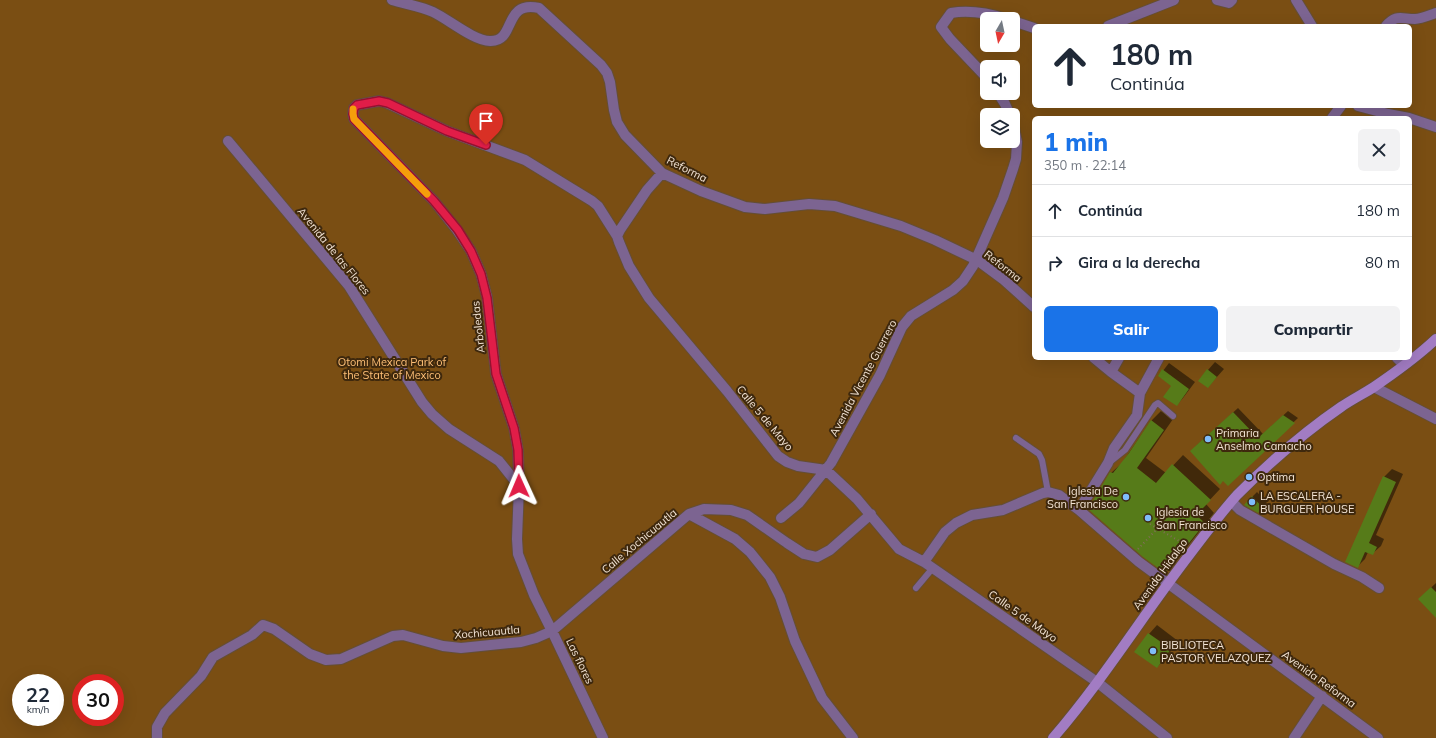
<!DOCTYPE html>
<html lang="es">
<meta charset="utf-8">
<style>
body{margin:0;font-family:Mulish,sans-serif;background:#f2f2f3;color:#1f2937;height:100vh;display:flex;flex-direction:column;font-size:15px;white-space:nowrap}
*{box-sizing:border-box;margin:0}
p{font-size:13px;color:#747a83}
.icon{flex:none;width:22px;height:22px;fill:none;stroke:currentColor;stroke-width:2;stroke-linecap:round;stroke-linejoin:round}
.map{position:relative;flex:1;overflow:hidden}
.details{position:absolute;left:1032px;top:116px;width:380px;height:244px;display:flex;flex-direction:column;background:#fff;border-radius:6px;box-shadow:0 4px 16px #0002}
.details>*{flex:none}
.guide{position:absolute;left:1032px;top:24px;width:380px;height:84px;border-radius:6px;box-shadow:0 4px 16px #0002;background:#fff;color:#1f2937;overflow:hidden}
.needle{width:26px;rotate:189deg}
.fabs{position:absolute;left:980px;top:12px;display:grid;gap:8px}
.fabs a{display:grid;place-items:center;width:40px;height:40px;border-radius:6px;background:#fff;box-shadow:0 4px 16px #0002;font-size:20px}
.speed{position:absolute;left:12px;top:674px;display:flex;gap:8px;font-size:20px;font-weight:700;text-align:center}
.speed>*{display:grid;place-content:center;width:52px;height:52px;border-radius:50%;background:#fff;box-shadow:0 4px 16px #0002;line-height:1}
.speed small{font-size:10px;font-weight:400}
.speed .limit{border:6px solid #d22;background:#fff;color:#111}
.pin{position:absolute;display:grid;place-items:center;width:34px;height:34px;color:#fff;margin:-41px -17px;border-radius:50% 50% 50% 0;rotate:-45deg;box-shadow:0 0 4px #0007}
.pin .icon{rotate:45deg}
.me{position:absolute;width:44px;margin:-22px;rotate:359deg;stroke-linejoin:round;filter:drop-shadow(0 0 3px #0008)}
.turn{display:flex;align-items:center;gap:14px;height:84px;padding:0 12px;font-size:18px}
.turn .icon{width:52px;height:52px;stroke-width:2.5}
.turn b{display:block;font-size:28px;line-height:34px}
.round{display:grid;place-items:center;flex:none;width:42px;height:42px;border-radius:6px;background:#f2f2f3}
.headline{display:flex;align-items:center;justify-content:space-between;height:68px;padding:0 12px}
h1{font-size:24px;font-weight:800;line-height:30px;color:#1a73e8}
.primary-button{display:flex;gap:8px;margin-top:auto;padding:8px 12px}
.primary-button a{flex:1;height:46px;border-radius:6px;background:#1a73e8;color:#fff;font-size:16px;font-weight:800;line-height:46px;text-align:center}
.primary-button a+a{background:#f2f2f3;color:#1f2937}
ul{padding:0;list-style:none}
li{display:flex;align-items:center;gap:12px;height:52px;padding:0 12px;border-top:1px solid #e0e1e3}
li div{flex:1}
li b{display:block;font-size:15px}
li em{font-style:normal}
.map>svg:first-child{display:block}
.green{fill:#7a4e13;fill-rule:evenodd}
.shadow{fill:#0007}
.building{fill:#567b19}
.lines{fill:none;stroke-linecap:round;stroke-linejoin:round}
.service-casing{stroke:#644e36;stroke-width:8}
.minor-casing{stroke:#644e36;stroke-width:12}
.secondary-casing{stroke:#644e36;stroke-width:12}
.path{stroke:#826e58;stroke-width:2;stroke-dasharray:1 3;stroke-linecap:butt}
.service{stroke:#7c6491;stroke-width:6}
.minor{stroke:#7c6491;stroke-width:10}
.secondary{stroke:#a27cc3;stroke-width:10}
.route-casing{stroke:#92132f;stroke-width:10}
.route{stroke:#e11d48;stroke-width:7}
.slow{stroke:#f59e0b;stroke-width:7}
.poi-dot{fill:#7fbdfa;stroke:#3e280d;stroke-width:1.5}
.labels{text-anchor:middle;stroke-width:4;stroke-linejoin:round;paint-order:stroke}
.street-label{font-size:11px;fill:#f3e4d5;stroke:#3e280d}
.park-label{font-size:11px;fill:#febf76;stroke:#3e280d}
.poi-label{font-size:11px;fill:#f3e4d5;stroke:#3e280d;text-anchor:start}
</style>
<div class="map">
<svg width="1436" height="738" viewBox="0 0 1436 738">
<rect width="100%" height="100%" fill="#493218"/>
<path class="green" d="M 0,0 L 1436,0 L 1436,738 L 0,738 ZM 987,19 L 1013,19 L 1013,45 L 987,45 ZM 1034,26 L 1410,26 L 1410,106 L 1034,106 ZM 987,67 L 1013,67 L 1013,93 L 987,93 ZM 987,115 L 1013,115 L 1013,141 L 987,141 ZM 1034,118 L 1410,118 L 1410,358 L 1034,358 ZM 21,683 L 55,683 L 55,717 L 21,717 ZM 81,683 L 115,683 L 115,717 L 81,717 Z"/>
<path class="shadow" d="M 1215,362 L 1224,369 L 1208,387 L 1208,370 Z
M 1169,363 L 1195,382 L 1183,398 L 1177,405 L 1172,386 L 1159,376 Z
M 1238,408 L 1263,434 L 1288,411 L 1298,418 L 1228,484 L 1195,447 Z
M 1161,411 L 1173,419 L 1146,458 L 1166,473 L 1183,455 L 1220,489 L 1206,504 L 1214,513 L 1175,562 L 1165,572 L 1111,473 L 1122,463 L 1151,421 Z
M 1392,469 L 1403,474 L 1376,535 L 1384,539 L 1381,546 L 1373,553 L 1368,552 L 1365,559 L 1357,567 L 1384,477 Z
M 1257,492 L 1267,503 L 1258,512 L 1252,497 Z
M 1436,583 L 1436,617 L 1419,599 Z
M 1157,625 L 1178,641 L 1165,659 L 1157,667 L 1149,634 Z"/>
<path class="building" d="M 1162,369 L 1189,389 L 1177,406 L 1163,397 L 1171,386 L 1158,376 Z
M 1207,369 L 1217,377 L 1208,388 L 1198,381 Z
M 1233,412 L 1258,438 L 1283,415 L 1295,423 L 1228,486 L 1223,481 L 1220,485 L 1190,451 Z
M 1151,420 L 1164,430 L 1137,468 L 1156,483 L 1172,464 L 1211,500 L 1196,515 L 1205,523 L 1165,573 L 1143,557 L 1088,509 L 1110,472 L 1113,473 L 1129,453 Z
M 1383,476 L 1396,482 L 1369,543 L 1377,547 L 1373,555 L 1365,552 L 1358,568 L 1345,562 Z
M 1252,496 L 1263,508 L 1258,513 L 1244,505 Z
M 1431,587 L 1436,592 L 1436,618 L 1418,599 Z
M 1148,633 L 1171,649 L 1157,668 L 1134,652 Z"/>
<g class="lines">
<g class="service-casing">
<path id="service" d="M 1016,438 L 1039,454 L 1042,460 L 1048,492
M 1110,462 L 1125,450 L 1155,405 L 1158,403 L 1173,416
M 916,588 L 932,569"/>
</g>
<g class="minor-casing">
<path id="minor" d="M 392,0 C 405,4 420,6 433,12 C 448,19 474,41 490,41 C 517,42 502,0 539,8 L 601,65 L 607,73 L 610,82 L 614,110 L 617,122 L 625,135 L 662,173 L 701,191 L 745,207 L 765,209 L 809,204 L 835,206 L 901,226 L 935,240 L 977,260 L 1004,280 L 1034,307
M 1217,0 L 1229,3 L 1232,0
M 1296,0 L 1312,26
M 1013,21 L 1034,28
M 1108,26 L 1174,0
M 1386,26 C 1396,14 1401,19 1415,19 C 1421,19 1430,15 1436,13
M 987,78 L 950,39 L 941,27 L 951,13 C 970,10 988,13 1006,19
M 998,93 L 1005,104 L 1010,115
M 1358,106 L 1388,114 L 1409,118 L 1436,127
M 1332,118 L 1341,106
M 228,141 L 349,286 L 422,402 L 432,414 L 449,429 L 499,461 L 519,486
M 662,173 L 647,190 L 620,230 L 617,236 L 619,242 L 629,266 L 649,298 L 727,391 L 778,456 L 787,462 L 798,466 L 826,470 L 857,499 L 899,549 L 924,562 L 1097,682 L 1167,738
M 1094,358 L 1111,372 L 1140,393
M 1397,358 L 1404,365
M 1111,372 L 1119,358
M 1374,387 L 1436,419
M 1232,502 L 1240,510 L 1334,564 L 1362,577 L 1379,588
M 1079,510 L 1108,463 L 1114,448 L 1137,415 L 1140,393 L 1159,358
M 689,514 L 735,539 L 750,552 L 770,577 L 780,597 L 795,641 L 822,698 L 853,738
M 781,518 L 799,503 L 831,463 L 880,375 L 902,327 L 911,316 L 953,290 L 963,281 L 973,266 L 1003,198 L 1013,169 L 1016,159 L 1017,142 L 1013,123
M 924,562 L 945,532 L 956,523 L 972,515 L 1003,510 L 1043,493 L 1048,492 L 1059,495 L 1079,510 L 1139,562 L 1378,738
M 157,738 L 157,727 L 165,713 L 201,676 L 213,657 L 252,635 L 263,625 L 274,629 L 310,654 L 326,660 L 341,659 L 393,636 L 403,635 L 443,646 L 461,648 L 521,642 L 536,638 L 552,631 L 689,514 L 704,509 L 731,510 L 747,515 L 787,543 L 804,554 L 817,557 L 830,550 L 871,514
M 603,738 L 552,631 L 534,595 L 518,554 L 517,539 L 519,486 L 518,450 L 514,428 L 496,374 L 487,297 L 481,274 L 471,251 L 457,230 L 434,201 L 354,119 L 353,114 L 354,108 L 357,105 L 379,101 L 387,103 L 447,131 L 525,160 L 592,201 L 598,206 L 617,236
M 1294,738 L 1322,696"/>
</g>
<g class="secondary-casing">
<path id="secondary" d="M 1053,738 C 1103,680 1143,615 1190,554 C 1205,534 1220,514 1237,495 C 1269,463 1303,433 1341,407 C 1351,400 1363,394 1374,387 C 1396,372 1417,357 1436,339"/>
</g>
<path class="path" d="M 1150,524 L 1184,544
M 1138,549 L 1157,529"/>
<use href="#service" class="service"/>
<use href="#minor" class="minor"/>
<use href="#secondary" class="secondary"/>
</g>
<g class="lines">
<g class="route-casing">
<path id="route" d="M 486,145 L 447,131 L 388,103 L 379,101 L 357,105 L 354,108 L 353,114 L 354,119 L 434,201 L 458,230 L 471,251 L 481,274 L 487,298 L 496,374 L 514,428 L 518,450 L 519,486"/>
</g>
<use href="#route" class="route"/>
<path class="slow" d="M 353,109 L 353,114 L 354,119 L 427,194"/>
</g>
<g class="poi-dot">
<circle cx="1208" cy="439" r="4"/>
<circle cx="1249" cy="477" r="4"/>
<circle cx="1126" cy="497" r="4"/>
<circle cx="1252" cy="502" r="4"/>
<circle cx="1148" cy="518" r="4"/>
<circle cx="1153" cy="651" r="4"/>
</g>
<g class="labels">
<g class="street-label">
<text transform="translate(687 169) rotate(27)" y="4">Reforma</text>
<text transform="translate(334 251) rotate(51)" y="4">Avenida de las Flores</text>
<text transform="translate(1003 266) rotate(38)" y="4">Reforma</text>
<text transform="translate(478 327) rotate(-96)" y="4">Arboledas</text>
<text transform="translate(863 378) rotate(-62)" y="4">Avenida Vicente Guerrero</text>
<text transform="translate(765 418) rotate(50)" y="4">Calle 5 de Mayo</text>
<text transform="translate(639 541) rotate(-40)" y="4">Calle Xochicuautla</text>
<text transform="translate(1160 574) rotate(-54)" y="4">Avenida Hidalgo</text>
<text transform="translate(1023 616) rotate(35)" y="4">Calle 5 de Mayo</text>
<text transform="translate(487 632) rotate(-5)" y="4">Xochicuautla</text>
<text transform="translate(580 661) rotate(64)" y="4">Las flores</text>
<text transform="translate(1319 679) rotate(36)" y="4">Avenida Reforma</text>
</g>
<g class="park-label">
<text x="392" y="366">Otomi Mexica Park of<tspan x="392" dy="13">the State of Mexico</tspan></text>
</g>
<g class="poi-label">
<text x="1216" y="437">Primaria<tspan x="1216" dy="13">Anselmo Camacho</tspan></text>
<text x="1257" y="481">Optima</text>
<text x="1118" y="495" text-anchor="end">Iglesia De<tspan x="1118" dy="13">San Francisco</tspan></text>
<text x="1260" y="500">LA ESCALERA -<tspan x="1260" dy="13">BURGUER HOUSE</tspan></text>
<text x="1156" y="516">Iglesia de<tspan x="1156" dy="13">San Francisco</tspan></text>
<text x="1161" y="649">BIBLIOTECA<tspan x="1161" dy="13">PASTOR VELAZQUEZ</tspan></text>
</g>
</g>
</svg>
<div class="fabs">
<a><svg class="needle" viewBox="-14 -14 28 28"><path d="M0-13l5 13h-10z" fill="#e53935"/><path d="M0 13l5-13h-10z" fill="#747a83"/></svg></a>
<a><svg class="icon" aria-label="sound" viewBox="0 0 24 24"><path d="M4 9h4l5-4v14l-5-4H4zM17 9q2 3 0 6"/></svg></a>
<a><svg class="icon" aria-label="layers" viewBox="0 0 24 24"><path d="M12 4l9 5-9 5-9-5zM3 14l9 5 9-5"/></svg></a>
</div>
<div class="speed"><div>22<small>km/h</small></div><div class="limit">30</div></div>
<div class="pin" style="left:486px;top:145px;background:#d93025"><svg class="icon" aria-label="arrive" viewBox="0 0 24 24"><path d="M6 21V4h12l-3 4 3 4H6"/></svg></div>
<svg class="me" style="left:519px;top:486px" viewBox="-20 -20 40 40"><path d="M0-17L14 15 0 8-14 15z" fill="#e11d48" stroke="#fff" stroke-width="4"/></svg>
<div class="guide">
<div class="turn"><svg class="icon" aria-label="ahead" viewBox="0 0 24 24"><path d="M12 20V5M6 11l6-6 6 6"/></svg><div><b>180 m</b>Continúa</div></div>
</div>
<section class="details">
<div class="headline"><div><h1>1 min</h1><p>350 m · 22:14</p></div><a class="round"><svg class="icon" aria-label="close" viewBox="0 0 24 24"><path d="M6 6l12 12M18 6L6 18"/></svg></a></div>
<ul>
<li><svg class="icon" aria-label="ahead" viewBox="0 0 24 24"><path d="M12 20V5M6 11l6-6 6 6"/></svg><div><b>Continúa</b></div><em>180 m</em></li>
<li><svg class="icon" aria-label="right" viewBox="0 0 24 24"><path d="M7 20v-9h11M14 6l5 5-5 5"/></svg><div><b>Gira a la derecha</b></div><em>80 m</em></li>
</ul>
<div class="primary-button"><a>Salir</a><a>Compartir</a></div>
</section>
</div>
